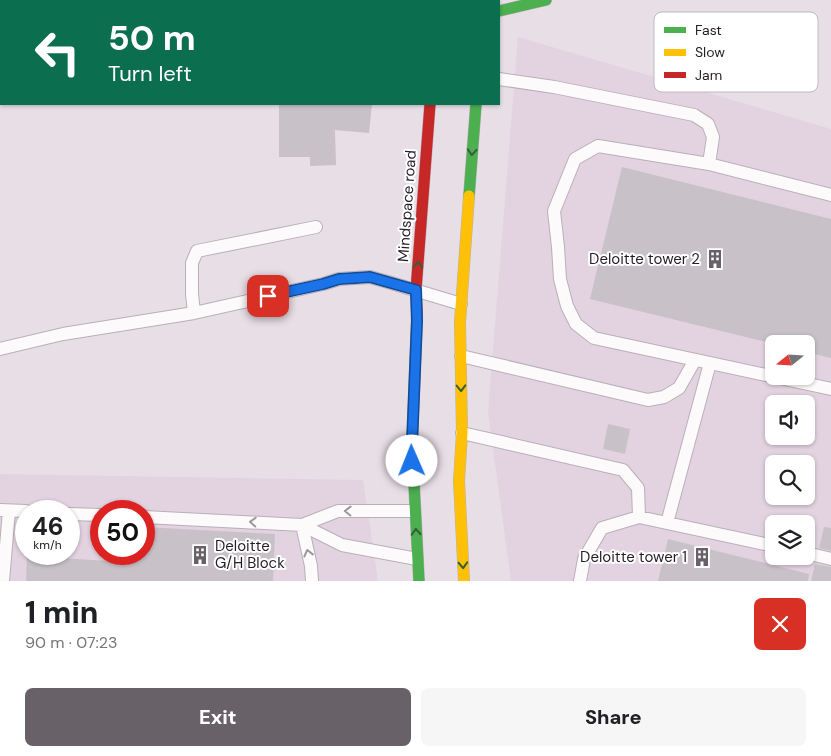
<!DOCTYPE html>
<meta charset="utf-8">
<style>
body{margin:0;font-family:"DM Sans",sans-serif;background:#f6f6f6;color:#202124;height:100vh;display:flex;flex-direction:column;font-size:19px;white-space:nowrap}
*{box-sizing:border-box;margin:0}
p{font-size:16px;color:#757577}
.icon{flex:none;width:28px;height:28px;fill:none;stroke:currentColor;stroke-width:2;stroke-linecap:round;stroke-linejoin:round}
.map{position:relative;height:581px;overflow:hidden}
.drawer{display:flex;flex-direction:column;background:#fff;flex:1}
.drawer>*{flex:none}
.hud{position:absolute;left:0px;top:0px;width:500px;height:105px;box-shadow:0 1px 4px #0004;background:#0b6e4f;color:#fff;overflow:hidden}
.needle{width:32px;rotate:252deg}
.buttons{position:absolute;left:765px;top:335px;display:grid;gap:10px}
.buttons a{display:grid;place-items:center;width:50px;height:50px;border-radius:8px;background:#fff;box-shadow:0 1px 4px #0004;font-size:25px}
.speed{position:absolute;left:15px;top:500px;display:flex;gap:10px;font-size:25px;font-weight:700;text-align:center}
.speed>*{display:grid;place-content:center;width:65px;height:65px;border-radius:50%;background:#fff;box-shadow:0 1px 4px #0004;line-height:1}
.speed small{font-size:12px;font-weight:400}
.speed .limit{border:8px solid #d22;background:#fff;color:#111}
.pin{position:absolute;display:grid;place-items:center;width:42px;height:42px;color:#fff;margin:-21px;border-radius:10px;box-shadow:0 2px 8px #0006}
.me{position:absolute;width:55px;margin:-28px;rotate:359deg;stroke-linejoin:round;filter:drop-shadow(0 0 4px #0008)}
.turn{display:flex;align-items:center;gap:18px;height:105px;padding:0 25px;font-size:22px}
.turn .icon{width:65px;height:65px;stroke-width:2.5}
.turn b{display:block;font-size:35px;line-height:42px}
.round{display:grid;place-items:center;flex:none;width:52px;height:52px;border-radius:8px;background:#f6f6f6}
.head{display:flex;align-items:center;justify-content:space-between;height:85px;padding:0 25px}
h1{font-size:30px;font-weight:800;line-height:38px}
.button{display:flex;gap:10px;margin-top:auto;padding:10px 25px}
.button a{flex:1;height:58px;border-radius:8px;background:#696168;color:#fff;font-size:20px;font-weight:800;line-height:58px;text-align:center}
.button a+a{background:#f6f6f6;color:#202124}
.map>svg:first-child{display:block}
.built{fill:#e3d3e1;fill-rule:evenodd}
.building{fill:#c9c1c8}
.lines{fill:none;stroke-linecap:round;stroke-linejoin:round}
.lane-casing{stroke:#b8b0b6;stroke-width:14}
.fast-casing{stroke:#b8b0b6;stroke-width:12}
.slow-casing{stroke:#b8b0b6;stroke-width:12}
.jam-casing{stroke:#b8b0b6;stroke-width:12}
.lane{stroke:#fcfafb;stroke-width:12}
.fast{stroke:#4caf50;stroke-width:11}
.slow{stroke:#ffc107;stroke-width:11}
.jam{stroke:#c62828;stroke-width:11}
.oneway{stroke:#365f38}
.oneway2{stroke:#9b979a}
.route-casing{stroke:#114b97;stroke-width:12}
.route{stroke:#1a73e8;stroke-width:9}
.labels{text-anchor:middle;stroke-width:4;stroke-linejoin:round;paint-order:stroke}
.street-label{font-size:15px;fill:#241e24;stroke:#fff}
.poi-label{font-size:15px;fill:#241e24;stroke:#fff;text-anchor:end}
.key{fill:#fff;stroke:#bdbcbd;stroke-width:1}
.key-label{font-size:14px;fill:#241e24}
</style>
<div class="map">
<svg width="831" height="581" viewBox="0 0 831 581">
<rect width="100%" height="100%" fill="#e8dee6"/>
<path class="built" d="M 518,37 L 831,129 L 831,581 L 511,581 L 488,412 ZM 774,344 L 806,344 L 806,376 L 774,376 ZM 774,404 L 806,404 L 806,436 L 774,436 ZM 774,464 L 806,464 L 806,496 L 774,496 ZM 774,524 L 806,524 L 806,556 L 774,556 Z
M 0,474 L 363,480 L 378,581 L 0,581 ZM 26,511 L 69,511 L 69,554 L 26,554 ZM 101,511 L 144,511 L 144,554 L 101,554 Z"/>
<path class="building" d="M 279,104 L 372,104 L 369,133 L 335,130 L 336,165 L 310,166 L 310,157 L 279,157 Z
M 622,167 L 831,219 L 831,358 L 806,352 L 806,344 L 774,344 L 590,299 Z
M 608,424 L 630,429 L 625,454 L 603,449 Z
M 144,527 L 275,534 L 273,581 L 26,581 L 27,556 L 126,562 L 127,554 L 144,554 Z
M 824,527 L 831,528 L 831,551 L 819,548 Z
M 668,539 L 809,574 L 808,581 L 658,581 Z
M 815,564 L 831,567 L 831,581 L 811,581 Z"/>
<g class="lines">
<g class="lane-casing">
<path id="lane" d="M 499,79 L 554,87 L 694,115 L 708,124 L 713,137 L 709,164
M 831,195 L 709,164 L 598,146 L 575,159 L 554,211 L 558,247 L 560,279 L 567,306 L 576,324 L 594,338 L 831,389
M 194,313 L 192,294 L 192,263 L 197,251 L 316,227
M 0,349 L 63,334 L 194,313 L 323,284 L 339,279 L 370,277 L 388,282 L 461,304
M 461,356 L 648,400 L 664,397 L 679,388 L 695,360
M 462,433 L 623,470 L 638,488 L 639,517
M 0,510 L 26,511
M 69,514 L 101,515
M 144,517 L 302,525 L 342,545 L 417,559
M 667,523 L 710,363
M 302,525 L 338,511 L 414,511
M 302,525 L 311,566 L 312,581
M 806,553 L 831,559
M 3,581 L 9,511
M 580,581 L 584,559 L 602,528 L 639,517 L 774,546"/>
</g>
<g class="fast-casing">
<path id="fast" d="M 438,0 L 438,1
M 482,0 L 482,1
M 499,11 L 546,0
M 469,196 L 476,104
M 417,315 L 412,444 L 419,581"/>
</g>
<g class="slow-casing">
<path id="slow" d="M 464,581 L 459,481 L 462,433 L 460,322 L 469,196"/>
</g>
<g class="jam-casing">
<path id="jam" d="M 417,315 L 416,290 L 430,104"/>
</g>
<use href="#lane" class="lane"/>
<use href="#fast" class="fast"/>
<use href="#slow" class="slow"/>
<use href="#jam" class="jam"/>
</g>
<defs><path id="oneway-chevron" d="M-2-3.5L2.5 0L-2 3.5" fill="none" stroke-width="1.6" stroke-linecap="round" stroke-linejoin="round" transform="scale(1.25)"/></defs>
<g class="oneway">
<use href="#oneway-chevron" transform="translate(472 152) rotate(94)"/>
<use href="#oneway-chevron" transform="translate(418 265) rotate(-86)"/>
<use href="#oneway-chevron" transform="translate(461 388) rotate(89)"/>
<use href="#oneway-chevron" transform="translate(416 532) rotate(-93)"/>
<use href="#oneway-chevron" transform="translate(463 565) rotate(87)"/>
</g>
<g class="oneway2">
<use href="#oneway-chevron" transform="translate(348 511) rotate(-179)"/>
<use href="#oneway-chevron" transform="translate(253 522) rotate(-177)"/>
<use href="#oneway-chevron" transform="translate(308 553) rotate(-104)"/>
</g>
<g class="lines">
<g class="route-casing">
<path id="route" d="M 268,296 L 323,284 L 339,279 L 355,278 L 370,277 L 416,290 L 417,321 L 412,444 L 412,461"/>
</g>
<use href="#route" class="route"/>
</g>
<defs>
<g id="building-bare" transform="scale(1.5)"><path d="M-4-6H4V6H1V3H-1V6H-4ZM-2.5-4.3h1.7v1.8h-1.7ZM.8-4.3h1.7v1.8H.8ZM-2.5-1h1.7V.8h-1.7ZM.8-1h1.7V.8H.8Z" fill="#696168" stroke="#fff" stroke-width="2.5" paint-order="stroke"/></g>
</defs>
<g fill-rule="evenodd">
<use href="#building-bare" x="715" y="259"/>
<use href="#building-bare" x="200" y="555"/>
<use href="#building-bare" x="702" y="557"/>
</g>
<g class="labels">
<g class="street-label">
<text transform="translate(407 206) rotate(-86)" y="5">Mindspace road</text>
</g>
<g class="poi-label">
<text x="700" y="264">Deloitte tower 2</text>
<text x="215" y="551" text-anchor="start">Deloitte<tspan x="215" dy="17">G/H Block</tspan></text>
<text x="687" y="562">Deloitte tower 1</text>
</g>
</g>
<rect x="654" y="12" width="164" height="80" rx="8" class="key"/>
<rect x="664" y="27" width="22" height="6" fill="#4caf50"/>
<rect x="664" y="49" width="22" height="7" fill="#ffc107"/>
<rect x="664" y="72" width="22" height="6" fill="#c62828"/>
<g class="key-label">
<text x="695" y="35">Fast</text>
<text x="695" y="57">Slow</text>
<text x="695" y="80">Jam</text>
</g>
</svg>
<div class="buttons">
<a><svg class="needle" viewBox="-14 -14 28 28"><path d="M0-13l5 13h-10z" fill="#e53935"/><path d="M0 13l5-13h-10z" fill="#757577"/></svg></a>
<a><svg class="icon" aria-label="sound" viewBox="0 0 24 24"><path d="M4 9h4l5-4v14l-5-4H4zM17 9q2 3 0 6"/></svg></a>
<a><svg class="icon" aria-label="search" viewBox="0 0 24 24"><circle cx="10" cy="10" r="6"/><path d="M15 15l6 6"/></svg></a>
<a><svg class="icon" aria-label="layers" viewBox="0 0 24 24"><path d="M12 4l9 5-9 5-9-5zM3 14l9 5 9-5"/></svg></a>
</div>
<div class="speed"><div>46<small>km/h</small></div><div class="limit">50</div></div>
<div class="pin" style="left:268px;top:296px;background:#d93025"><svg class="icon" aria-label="arrive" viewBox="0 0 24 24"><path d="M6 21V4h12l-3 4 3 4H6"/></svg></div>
<svg class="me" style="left:412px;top:461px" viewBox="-20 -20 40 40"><circle r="19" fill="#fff"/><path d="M0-13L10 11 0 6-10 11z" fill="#1a73e8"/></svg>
<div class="hud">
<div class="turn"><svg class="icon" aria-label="left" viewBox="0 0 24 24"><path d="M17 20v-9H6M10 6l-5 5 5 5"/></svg><div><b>50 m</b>Turn left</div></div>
</div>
</div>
<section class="drawer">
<div class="head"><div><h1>1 min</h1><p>90 m · 07:23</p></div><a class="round" style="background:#d93025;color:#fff"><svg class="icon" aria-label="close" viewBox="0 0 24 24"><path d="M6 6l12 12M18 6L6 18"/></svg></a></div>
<div class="button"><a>Exit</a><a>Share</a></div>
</section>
